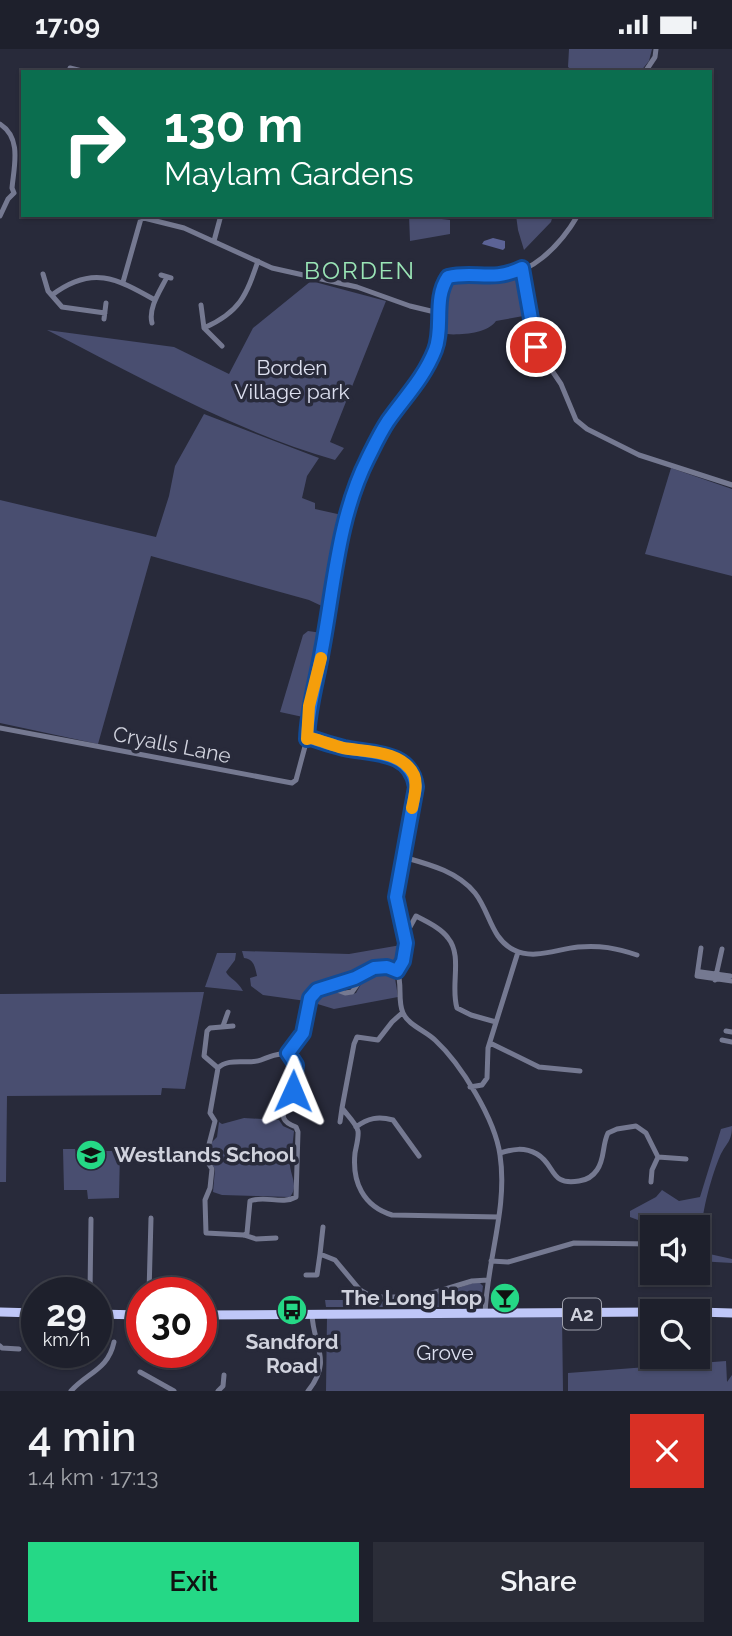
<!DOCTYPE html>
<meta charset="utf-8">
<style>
body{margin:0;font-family:Raleway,sans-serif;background:#2b2d38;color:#f1f3f6;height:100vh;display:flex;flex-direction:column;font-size:26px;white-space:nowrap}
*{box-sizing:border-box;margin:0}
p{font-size:23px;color:#a1a3a9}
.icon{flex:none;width:38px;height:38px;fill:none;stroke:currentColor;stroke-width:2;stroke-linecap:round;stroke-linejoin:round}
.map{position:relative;height:1342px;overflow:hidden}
.side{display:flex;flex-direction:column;background:#1e202c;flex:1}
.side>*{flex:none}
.banner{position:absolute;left:21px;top:21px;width:691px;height:147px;border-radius:0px;box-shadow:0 2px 5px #0004,0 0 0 2px #3c3e48;background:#0b6e4f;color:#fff;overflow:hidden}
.controls{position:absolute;left:640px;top:1166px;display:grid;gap:14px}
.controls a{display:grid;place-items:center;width:70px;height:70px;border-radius:0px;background:#1e202c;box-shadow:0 2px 5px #0004,0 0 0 2px #3c3e48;font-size:35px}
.speed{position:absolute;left:21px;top:1228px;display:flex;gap:14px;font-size:35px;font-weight:700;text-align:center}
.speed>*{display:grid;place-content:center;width:91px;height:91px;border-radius:50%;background:#1e202c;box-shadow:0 2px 5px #0004,0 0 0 2px #3c3e48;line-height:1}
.speed small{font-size:18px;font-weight:400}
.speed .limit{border:10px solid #d22;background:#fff;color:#111}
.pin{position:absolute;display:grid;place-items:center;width:60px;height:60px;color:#fff;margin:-30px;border:4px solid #fff;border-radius:50%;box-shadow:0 2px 7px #0007}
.me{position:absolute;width:77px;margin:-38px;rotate:1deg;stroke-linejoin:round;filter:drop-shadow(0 0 5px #0008)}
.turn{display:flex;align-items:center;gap:24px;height:147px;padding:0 28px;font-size:32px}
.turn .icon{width:91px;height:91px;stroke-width:2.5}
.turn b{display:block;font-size:49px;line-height:60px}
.round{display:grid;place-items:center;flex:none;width:74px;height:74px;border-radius:0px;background:#2b2d38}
.summary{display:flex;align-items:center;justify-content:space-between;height:119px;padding:0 28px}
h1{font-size:42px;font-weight:600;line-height:52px}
.button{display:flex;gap:14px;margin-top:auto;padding:14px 28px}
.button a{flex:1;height:80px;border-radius:0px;background:#25d886;color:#111;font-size:28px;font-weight:600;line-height:80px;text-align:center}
.button a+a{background:#2b2d38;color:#f1f3f6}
.status{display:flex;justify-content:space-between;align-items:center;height:49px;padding:0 35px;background:#1e202c;direction:ltr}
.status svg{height:19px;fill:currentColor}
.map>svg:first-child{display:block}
.green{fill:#494e70}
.water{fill:#5c6396}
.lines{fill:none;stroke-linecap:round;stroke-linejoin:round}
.street{stroke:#757991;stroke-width:5}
.primary{stroke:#bfc7f8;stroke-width:9}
.route-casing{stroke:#114b97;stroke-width:18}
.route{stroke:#1a73e8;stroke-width:12}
.slow{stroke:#f59e0b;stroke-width:12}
.labels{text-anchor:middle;stroke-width:7;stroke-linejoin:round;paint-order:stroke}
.shield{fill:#282a3a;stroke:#9ea0ac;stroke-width:2}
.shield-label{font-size:19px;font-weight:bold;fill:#d0d2dd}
.park-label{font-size:21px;fill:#dde0f0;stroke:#282a3a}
.street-label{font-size:21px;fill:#d0d2dd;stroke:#282a3a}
.poi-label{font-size:21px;font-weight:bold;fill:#d0d2dd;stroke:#282a3a;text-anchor:start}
.quarter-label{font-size:24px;letter-spacing:2px;fill:#9ae5b6;stroke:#282a3a}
</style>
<div class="status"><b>17:09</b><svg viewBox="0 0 49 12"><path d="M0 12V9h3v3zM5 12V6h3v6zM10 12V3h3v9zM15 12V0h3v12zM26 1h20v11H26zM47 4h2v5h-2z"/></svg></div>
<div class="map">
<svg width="732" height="1342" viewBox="0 0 732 1342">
<rect width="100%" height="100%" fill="#282a3a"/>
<path class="green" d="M 569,0 L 652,0 L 649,12 L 640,23 L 574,23 L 568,18 Z
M 409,166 L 450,171 L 450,185 L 410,192 Z
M 516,166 L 553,166 L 551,173 L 524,201 L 518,181 Z
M 519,225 L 522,228 L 529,266 L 496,272 C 486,286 458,286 442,285 L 441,258 L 449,232 C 471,224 494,234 519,225 Z
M 311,232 L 386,252 L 330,393 L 344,399 L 335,411 C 234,382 140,328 47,281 L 174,298 L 229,325 L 253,279 Z
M 204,365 L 319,409 L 307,427 L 302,449 L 315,454 L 315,460 L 342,466 L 343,468 L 326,559 L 309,551 L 151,507 L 98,695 L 0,674 L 0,451 L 156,488 L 169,447 L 175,417 Z
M 671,419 L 732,440 L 732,527 L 645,505 Z
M 308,582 L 322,584 L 303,668 L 280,663 L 303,586 Z
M 401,896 L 396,911 L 372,914 L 345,928 L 322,936 L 311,944 L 306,952 L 263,946 L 251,937 L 250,929 L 257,927 C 255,918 254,910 244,909 L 242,902 L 349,905 Z
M 217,904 L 236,904 L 235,911 L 226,923 C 230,930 237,931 243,942 L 205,938 Z
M 379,920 L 387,922 L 395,929 L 398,948 L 334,960 L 311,953 L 314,947 L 324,939 L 348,946 L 356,944 C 363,932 365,925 379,920 Z
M 204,943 L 185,1040 L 162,1039 L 161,1046 L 7,1047 L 6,1133 L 0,1133 L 0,945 Z
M 244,1069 L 279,1071 L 283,1077 L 294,1082 C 293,1092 292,1101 290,1110 C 288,1124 300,1136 290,1148 L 222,1146 L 213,1143 L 215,1120 L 211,1114 L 212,1093 L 217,1088 L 219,1073 L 222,1075 Z
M 732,1077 C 732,1093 726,1094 720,1107 C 711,1128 694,1185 705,1204 L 732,1210 L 732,1214 L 698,1212 L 698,1178 L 661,1170 L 638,1171 L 630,1168 L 630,1162 L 656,1148 L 662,1141 L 679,1152 L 700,1148 L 721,1080 Z
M 63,1100 L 75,1100 L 76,1105 L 89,1105 L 90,1110 L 102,1110 L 103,1102 L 120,1102 L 119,1149 L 88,1150 L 87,1141 L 64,1141 Z
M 473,1234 L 480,1234 L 483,1237 L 481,1253 L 477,1258 L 326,1258 L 325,1251 L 350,1251 L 361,1246 C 391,1263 443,1244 473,1234 Z
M 562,1267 L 563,1342 L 326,1342 L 327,1268 Z
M 726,1312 L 727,1333 L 732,1326 L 732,1342 L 568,1342 L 568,1324 Z"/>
<path class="water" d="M 493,189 L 505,192 L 505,199 L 503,201 L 482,195 L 484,192 Z"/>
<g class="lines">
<path class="street" d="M 70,19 L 82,22
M 645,23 L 655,8 L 656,0
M 0,75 C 22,89 14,117 12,139 L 14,144
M 132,166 L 184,179 L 272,219 L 357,238 L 410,257 L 439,264
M 0,167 L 8,150 L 14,144
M 214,192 L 221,166
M 522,220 L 536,298 L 561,335 L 576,371 L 587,380 L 639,406 L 732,436
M 43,225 L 48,242 L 62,258 L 105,264
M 161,226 L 171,229
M 123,233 L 142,166
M 52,246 C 92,216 116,229 155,251
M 201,256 L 204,279 L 222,297
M 104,270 L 106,254
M 152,274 C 148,259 160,242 167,228
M 204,279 C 240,263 246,247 258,212
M 0,679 L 292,734 L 296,731 L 307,690
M 403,808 C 428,815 457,822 475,844 C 490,863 491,890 514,901 C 534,911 557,900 578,898 C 600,896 616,899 637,906
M 405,887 L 416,867 C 427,873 441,879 448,889 C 463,907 450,937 457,959 L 471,966 L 496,973
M 701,899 L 697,927 L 732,932
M 397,922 L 403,912 L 406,894 L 396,848 L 416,738 C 411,701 372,704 344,699 C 333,696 322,693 311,689 L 307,690 C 307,657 318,628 323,596 C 334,535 340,472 365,414 C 383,373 419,343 435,301 C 444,278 433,250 448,228 C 462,225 477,228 492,228 C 530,228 560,197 578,166
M 397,922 C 403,935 397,951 403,964 C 408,976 426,982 435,991 C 461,1015 495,1070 500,1106 C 508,1159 487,1211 485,1265
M 701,923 L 730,927
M 715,931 L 722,900
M 329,938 L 345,944 L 352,943 L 364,926
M 402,964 L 392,973 L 378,991 L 357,988 L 354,995 L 342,1059 C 346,1065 356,1074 358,1082 C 359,1088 356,1098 355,1104 C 352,1133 363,1157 392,1166 L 499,1168
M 223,977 L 228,963
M 726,982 L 732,983
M 722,991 L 732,993
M 490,994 L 539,1018 L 580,1022
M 218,1019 L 204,1007 L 207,982 L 210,979 L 233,977
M 470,1038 L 482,1036 L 487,1029 L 488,999 L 518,903
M 340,1073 L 342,1059
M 356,1078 C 368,1069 378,1067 393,1071 L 419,1107
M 500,1104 C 513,1100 524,1098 537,1105 C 556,1116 549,1137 579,1132 C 587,1131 593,1127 597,1121 C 605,1110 602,1096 608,1084 L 617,1080 L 636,1077 L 646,1084 L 658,1108 L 686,1110
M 651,1133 L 652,1121 L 658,1108
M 244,1186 L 247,1184 L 250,1152 C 265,1146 282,1156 296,1148 L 298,1083 L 296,1078 C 279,1072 283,1066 285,1051 C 287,1048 291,1046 293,1042 C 299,1031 297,1012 288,1004 L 303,984 L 310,949 L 317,941 L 355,929 L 375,919 L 387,918 L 397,922
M 276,1189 L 256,1190 L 244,1186 L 206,1184 L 205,1151 L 210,1139 L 212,1120 L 207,1112 L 207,1103 L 215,1072 L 210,1064 L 218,1019 C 229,1008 248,1016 261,1011 C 271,1007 276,1005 288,1004
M 320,1205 L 323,1178
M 491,1212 L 508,1213 L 574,1194 L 653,1195
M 306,1226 L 317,1226 L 320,1205 L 335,1211 L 360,1241 L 372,1248 L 419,1248 L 472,1232 L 488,1231
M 90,1244 L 91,1170
M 149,1244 L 151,1169
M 0,1297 L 2,1299 L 19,1300
M 140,1323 L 174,1342
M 71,1342 C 88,1323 108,1321 114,1293
M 218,1342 L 223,1337 L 224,1326
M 308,1342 C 333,1311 313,1297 312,1265"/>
<path class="primary" d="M 0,1263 L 37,1264
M 698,1263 L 732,1264
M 96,1265 L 142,1266
M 201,1266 L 653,1263"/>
</g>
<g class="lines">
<g class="route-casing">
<path id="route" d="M 293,1042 L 296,1016 L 288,1004 L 303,984 L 310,949 L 317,941 L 355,929 L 374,919 L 387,918 L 397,922 L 403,912 L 406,894 L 396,848 L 416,738 C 411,701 372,705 344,699 C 332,696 322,693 311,689 L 307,690 C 308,659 317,631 322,601 C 334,538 338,468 368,409 C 374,397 380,384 388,372 C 405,348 424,329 435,301 C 444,278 433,250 448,228 C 476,221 491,234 522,219 L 536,298"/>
</g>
<use href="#route" class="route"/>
<path class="slow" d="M 321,609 L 309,657 L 307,690 L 311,689 C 322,692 332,696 343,699 C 366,703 402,701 414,726 C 418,736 414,749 412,759"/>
</g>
<defs>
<g id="school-disc" transform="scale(1.575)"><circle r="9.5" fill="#25d886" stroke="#282a3a"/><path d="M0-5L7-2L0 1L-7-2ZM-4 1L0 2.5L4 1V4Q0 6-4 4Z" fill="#111"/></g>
<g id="bar-disc" transform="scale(1.575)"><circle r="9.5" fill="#25d886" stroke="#282a3a"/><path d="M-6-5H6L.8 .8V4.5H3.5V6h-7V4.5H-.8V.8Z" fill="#111"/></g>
<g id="bus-disc" transform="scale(1.575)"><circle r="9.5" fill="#25d886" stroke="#282a3a"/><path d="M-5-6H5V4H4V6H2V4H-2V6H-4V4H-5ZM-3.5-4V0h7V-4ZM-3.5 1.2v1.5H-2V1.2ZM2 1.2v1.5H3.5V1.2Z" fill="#111"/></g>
</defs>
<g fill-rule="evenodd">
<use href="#school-disc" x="91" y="1106"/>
<use href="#bar-disc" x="505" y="1249"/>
<use href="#bus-disc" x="292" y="1261"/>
</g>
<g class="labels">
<rect class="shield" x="563" y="1249.5" width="38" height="31" rx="5"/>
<g class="shield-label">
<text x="582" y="1272">A2</text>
</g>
<g class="park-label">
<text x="292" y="326">Borden<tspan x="292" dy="24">Village park</tspan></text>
<text x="445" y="1311">Grove</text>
</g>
<g class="street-label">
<text transform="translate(172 696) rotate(11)" y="7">Cryalls Lane</text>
</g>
<g class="poi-label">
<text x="114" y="1113">Westlands School</text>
<text x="482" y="1256" text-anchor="end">The Long Hop</text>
<text x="292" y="1300" text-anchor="middle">Sandford<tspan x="292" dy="24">Road</tspan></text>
</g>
<g class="quarter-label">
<text x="360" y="230">BORDEN</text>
</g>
</g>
</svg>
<div class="controls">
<a><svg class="icon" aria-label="sound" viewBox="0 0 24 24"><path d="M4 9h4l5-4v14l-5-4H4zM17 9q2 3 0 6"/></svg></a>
<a><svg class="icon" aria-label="search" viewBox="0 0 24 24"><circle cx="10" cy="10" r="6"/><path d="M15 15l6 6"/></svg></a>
</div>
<div class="speed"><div>29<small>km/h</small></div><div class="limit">30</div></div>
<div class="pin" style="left:536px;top:298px;background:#d93025"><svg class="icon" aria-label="arrive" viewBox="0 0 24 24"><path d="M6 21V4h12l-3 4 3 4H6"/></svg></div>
<svg class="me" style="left:293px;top:1042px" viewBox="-20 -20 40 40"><path d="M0-17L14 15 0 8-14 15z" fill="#1a73e8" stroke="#fff" stroke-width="4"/></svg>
<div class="banner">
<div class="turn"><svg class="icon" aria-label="right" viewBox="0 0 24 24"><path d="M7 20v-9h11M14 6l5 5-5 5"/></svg><div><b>130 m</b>Maylam Gardens</div></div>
</div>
</div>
<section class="side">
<div class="summary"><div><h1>4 min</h1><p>1.4 km · 17:13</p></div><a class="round" style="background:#d93025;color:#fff"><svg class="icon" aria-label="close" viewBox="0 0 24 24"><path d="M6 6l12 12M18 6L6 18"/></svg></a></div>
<div class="button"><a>Exit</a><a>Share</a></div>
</section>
